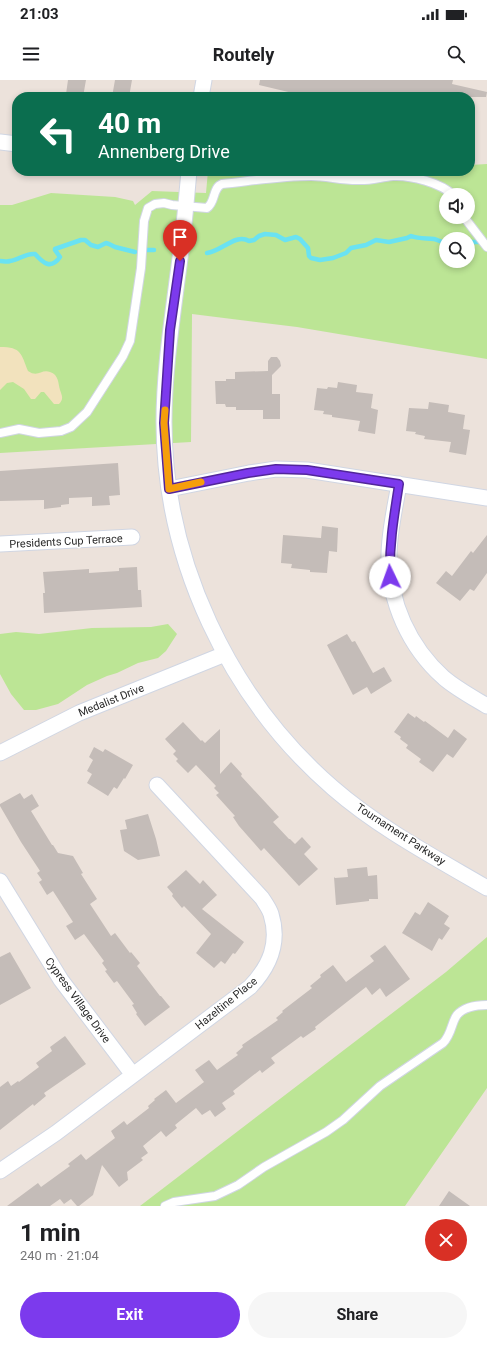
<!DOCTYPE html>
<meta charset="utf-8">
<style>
body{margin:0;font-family:Roboto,sans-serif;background:#f6f6f6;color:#202124;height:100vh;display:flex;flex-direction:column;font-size:15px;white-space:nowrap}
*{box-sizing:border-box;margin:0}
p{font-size:13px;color:#757577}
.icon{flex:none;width:22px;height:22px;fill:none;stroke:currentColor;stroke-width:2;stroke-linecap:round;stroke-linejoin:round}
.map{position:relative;height:1126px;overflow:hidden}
.drawer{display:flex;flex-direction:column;background:#fff;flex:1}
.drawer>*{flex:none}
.guide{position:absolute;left:12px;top:12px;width:463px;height:84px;border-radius:16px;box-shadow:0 2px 6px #0003;background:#0b6e4f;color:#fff;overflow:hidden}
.fabs{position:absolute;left:439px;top:108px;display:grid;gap:8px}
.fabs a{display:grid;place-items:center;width:36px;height:36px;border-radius:50%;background:#fff;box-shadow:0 2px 6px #0003;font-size:20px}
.pin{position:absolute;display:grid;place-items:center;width:34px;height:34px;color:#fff;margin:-41px -17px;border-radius:50% 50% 50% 0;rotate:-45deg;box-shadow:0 0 4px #0007}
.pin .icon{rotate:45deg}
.me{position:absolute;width:44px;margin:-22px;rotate:357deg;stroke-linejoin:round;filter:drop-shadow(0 0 3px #0008)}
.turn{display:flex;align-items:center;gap:14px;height:84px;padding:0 20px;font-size:18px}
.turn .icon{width:52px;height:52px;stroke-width:2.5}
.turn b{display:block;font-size:28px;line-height:34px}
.round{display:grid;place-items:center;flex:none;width:42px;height:42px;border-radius:21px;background:#f6f6f6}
.summary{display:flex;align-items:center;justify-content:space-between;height:68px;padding:0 20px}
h1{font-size:24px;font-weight:700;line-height:30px}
.button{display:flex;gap:8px;margin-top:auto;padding:8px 20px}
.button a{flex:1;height:46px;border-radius:24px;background:#7c3aed;color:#fff;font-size:16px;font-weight:700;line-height:46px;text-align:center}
.button a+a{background:#f6f6f6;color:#202124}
.status{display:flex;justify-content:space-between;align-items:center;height:28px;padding:0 20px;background:#fff;direction:ltr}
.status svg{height:11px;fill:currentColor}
header{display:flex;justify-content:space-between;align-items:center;height:52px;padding:0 20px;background:#fff;font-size:18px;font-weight:700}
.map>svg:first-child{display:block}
.green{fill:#bce595;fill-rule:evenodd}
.sand{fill:#f2e2bd}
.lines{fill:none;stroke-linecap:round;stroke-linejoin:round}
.stream{stroke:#6ae2f2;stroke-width:4.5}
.building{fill:#c4bcb8}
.service-casing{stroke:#d0d6e3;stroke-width:10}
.minor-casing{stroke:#d0d6e3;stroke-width:17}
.service{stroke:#fff;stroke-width:8}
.minor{stroke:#fff;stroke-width:15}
.route-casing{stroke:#51269a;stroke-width:10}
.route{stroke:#7c3aed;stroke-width:7}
.slow{stroke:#f59e0b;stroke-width:7}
.labels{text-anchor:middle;stroke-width:3;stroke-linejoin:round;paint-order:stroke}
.street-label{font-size:11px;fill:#292929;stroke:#fff}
</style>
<div class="status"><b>21:03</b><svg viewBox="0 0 49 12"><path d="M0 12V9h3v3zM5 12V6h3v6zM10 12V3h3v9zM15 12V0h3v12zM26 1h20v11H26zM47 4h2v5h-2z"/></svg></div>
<header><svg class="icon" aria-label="menu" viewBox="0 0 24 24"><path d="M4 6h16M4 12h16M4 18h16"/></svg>Routely<svg class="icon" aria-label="search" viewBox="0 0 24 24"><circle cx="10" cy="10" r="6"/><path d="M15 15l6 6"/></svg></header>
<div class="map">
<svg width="487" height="1126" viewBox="0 0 487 1126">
<rect width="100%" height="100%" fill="#ece2db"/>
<path class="green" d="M 487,84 L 487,279 L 297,247 L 192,234 L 191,362 L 0,373 L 0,125 L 12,125 L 51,113 L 115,117 L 133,121 L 135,125 L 152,111 L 206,113 L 208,91 L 470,91 L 470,85 ZM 446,115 L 468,115 L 468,137 L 446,137 ZM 446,159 L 468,159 L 468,181 L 446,181 Z
M 168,544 L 177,554 L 166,571 L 158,578 L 138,583 L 117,593 L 107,596 L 87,605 L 58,624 L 36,630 L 24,630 L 11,614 L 0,594 L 0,554 L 16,552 L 39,554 L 92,548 L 151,547 Z
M 487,857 L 487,1008 L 405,1126 L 140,1126 L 446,892 Z"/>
<path class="sand" d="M 0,267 C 22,267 21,274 28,291 C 38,298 41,289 50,292 C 59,295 58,303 60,310 C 62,316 64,319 59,324 L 54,324 L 44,312 L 41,312 L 35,319 L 31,319 L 24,309 L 13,302 L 7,303 L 0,310 Z"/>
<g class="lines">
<path class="stream" d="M 468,162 L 483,162
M 144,170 L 154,170
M 207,173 C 222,171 236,153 249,161 L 254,160 L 259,156 L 265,154 L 276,155 L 285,160 L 296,157 L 300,159 L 308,168 L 309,176 L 311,178 L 320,180 L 333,178 L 346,173 L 351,168 L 366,165 L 376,160 L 389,162 L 407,158 L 411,156 C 419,159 426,158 434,159 C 438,160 441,162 446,163
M 0,181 C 3,181 7,182 10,181 C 19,180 25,173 35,174 C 43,183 51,190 60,177 L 55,170 L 55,169 L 81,160 L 85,160 L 91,165 L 98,167 L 106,163 L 109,164 L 115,167 L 135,172"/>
</g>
<path class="building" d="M 68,0 L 86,0 L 83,17 L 66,14 Z
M 115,0 L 132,0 L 129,17 L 112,17 Z
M 260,0 L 453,0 L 452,4 L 487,12 L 486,17 L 300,17 L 301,15 L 259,5 Z
M 271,277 L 277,277 L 280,281 L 281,286 L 272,295 L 272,314 L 280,314 L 280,339 L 263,339 L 263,330 L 236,330 L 236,327 L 226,327 L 225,324 L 216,324 L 215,301 L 226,301 L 226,299 L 235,299 L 235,292 L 268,291 L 268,281 Z
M 338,302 L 357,305 L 356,312 L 373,314 L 371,328 L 378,330 L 375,354 L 358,351 L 360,341 L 332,337 L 332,335 L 323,334 L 324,331 L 314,330 L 317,308 L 327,309 L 328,307 L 337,308 Z
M 429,322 L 449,325 L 448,332 L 465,335 L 463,349 L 470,350 L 466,375 L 449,372 L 451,362 L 424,359 L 425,356 L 415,354 L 416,352 L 406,351 L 409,328 L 428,329 Z
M 118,383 L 120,415 L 109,416 L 110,425 L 92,426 L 92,417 L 69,418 L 69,424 L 61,425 L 61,427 L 44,429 L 44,420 L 0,421 L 0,391 Z
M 322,446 L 338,448 L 337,472 L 329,471 L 327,493 L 310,492 L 310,490 L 291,488 L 292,484 L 281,483 L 283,455 L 321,458 Z
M 487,455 L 487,493 L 474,511 L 470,509 L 460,521 L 436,503 L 446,491 L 452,496 L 471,471 L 473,473 Z
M 137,487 L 138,510 L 141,510 L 142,527 L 44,533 L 43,513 L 45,513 L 43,492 L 89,489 L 89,493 L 119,491 L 119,488 Z
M 347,554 L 352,562 L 355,561 L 373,593 L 384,587 L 392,601 L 371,614 L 367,607 L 353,615 L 327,565 Z
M 408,633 L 415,638 L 416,636 L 424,642 L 425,641 L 448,658 L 454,649 L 467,659 L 453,678 L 447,674 L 433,692 L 419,682 L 421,679 L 406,668 L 408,665 L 400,659 L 401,657 L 394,652 Z
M 183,642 L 201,661 L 202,660 L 205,663 L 220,649 L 220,694 L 231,682 L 242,694 L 241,696 L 279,737 L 273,742 L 289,759 L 290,759 L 295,764 L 302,757 L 311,767 L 304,774 L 318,789 L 299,806 L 264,768 L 261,771 L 239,746 L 233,737 L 235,736 L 216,715 L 219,713 L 214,708 L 216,706 L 196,685 L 188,693 L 176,681 L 178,679 L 173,674 L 176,671 L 165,659 Z
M 94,667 L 103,672 L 105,669 L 133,685 L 125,699 L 124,698 L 117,709 L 114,707 L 108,716 L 87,703 L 92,694 L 87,691 L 93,680 L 89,677 Z
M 20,713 L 24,719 L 32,714 L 39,726 L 31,731 L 52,765 L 53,765 L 58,773 L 73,776 L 83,793 L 81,794 L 97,819 L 90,824 L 111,856 L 115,853 L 130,873 L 131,872 L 140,883 L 137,886 L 160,916 L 161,916 L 170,927 L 145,946 L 136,934 L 137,933 L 132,925 L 134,924 L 117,901 L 114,903 L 105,891 L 107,890 L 102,883 L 104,881 L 84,854 L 75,860 L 66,846 L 73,842 L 53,811 L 47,815 L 39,802 L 42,800 L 37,793 L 40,791 L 21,762 L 0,726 L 0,724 Z
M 148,734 L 156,759 L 160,776 L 138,780 L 124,771 L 120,750 L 127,749 L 125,740 Z
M 367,787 L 368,796 L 377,795 L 378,819 L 369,819 L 369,821 L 336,825 L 334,797 L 335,798 L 348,797 L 347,789 Z
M 186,790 L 200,804 L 203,800 L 217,815 L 202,829 L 244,862 L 235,874 L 233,873 L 225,884 L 221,881 L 214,888 L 196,873 L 211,854 L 184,826 L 182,828 L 172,816 L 173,814 L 167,807 Z
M 428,822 L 449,836 L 444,844 L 450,848 L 442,860 L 439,858 L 432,871 L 402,853 L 415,832 L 420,835 Z
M 385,865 L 410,899 L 386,917 L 380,908 L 372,915 L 366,907 L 315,947 L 316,949 L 303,958 L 301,956 L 271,978 L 275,983 L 262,993 L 260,990 L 233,1011 L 235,1014 L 222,1023 L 226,1029 L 215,1037 L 210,1030 L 202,1035 L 196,1028 L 175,1045 L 177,1048 L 166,1057 L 161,1051 L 143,1066 L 148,1073 L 141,1078 L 143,1080 L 127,1092 L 128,1100 L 119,1107 L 102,1085 L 93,1115 L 79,1126 L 77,1126 L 71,1119 L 64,1124 L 60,1119 L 50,1126 L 7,1126 L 38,1103 L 41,1107 L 70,1086 L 68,1084 L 81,1074 L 86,1080 L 115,1058 L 111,1051 L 124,1041 L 127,1045 L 149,1028 L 148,1026 L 155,1020 L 154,1019 L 166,1010 L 176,1023 L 204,1002 L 195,990 L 209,980 L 217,990 L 238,975 L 236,973 L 243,967 L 242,965 L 278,940 L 276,938 L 283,932 L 282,931 L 312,908 L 310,906 L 321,897 L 320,895 L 333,885 L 346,902 L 374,881 L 370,876 Z
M 10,872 L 31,908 L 0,925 L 0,877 Z
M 65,956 L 86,984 L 44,1013 L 46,1016 L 34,1026 L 33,1024 L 0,1050 L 0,1007 L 8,1001 L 11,1006 L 18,1001 L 19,1002 L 39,987 L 36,983 L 52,971 L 50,967 Z
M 449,1111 L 470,1126 L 439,1126 Z"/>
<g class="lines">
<g class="service-casing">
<path id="service" d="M 464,137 L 487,167
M 0,353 L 19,349 L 39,353 L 61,351 L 71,347 L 87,332 L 123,276 L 130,261 L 141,188 L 144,141 L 148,128 L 155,124 L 164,123 L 172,125 L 207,128 C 216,122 212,108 222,104 C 251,101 281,96 311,96 C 326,96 341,100 357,100 C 369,101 381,97 393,96 C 411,95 441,103 453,115
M 165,1126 L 174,1122 L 215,1116 L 238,1105 L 264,1087 L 326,1052 L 343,1040 L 380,1006 L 443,963 C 452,954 451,943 457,935 C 464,927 478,925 487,925"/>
</g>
<g class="minor-casing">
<path id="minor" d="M 201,17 L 204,0
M 0,62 L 17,64
M 189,91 C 186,128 182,165 177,201 C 171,248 164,295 164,342 C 164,480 229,618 333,708 C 379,748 434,777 487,808
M 399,404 C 395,428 389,452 389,476 C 389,522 409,567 444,598 C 457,609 472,617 487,626
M 169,409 L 249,393 L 276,389 L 307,390 L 487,418
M 0,464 L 132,457
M 0,673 L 79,633 L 225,574
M 0,801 L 61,900 L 133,995
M 0,1091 L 56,1053 L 250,907 C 270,886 280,863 271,834 C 269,828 265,823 262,818 L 157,705"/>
</g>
<use href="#service" class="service"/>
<use href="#minor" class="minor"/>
</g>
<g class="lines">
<g class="route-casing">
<path id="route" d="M 180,181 L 170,250 L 164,343 L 169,409 L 248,393 L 276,389 L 307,390 L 399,404 C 394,436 389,465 390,497"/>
</g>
<use href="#route" class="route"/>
<path class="slow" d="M 165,330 L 164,343 L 169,409 L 201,402"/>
</g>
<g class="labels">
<g class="street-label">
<text transform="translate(66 461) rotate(-3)" y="4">Presidents Cup Terrace</text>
<text transform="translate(111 620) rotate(-22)" y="4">Medalist Drive</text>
<text transform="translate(401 754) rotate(33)" y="4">Tournament Parkway</text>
<text transform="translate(78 920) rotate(54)" y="4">Cypress Village Drive</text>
<text transform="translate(226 923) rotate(-39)" y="4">Hazeltine Place</text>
</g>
</g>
</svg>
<div class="fabs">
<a><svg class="icon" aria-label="sound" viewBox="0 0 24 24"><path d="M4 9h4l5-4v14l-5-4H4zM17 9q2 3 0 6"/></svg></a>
<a><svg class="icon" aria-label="search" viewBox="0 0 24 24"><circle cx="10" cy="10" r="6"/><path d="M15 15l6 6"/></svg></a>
</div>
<div class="pin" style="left:180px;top:181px;background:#d93025"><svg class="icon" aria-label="arrive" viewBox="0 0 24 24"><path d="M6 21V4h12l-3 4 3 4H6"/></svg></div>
<svg class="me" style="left:390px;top:497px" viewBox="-20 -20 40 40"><circle r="19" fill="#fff"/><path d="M0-13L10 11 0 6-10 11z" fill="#7c3aed"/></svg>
<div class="guide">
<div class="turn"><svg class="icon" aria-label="left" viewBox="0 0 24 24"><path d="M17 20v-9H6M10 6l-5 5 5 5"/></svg><div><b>40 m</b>Annenberg Drive</div></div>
</div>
</div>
<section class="drawer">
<div class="summary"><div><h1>1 min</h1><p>240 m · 21:04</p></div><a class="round" style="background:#d93025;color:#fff"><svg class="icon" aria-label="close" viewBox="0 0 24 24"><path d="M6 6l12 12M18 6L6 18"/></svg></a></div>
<div class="button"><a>Exit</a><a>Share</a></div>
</section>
